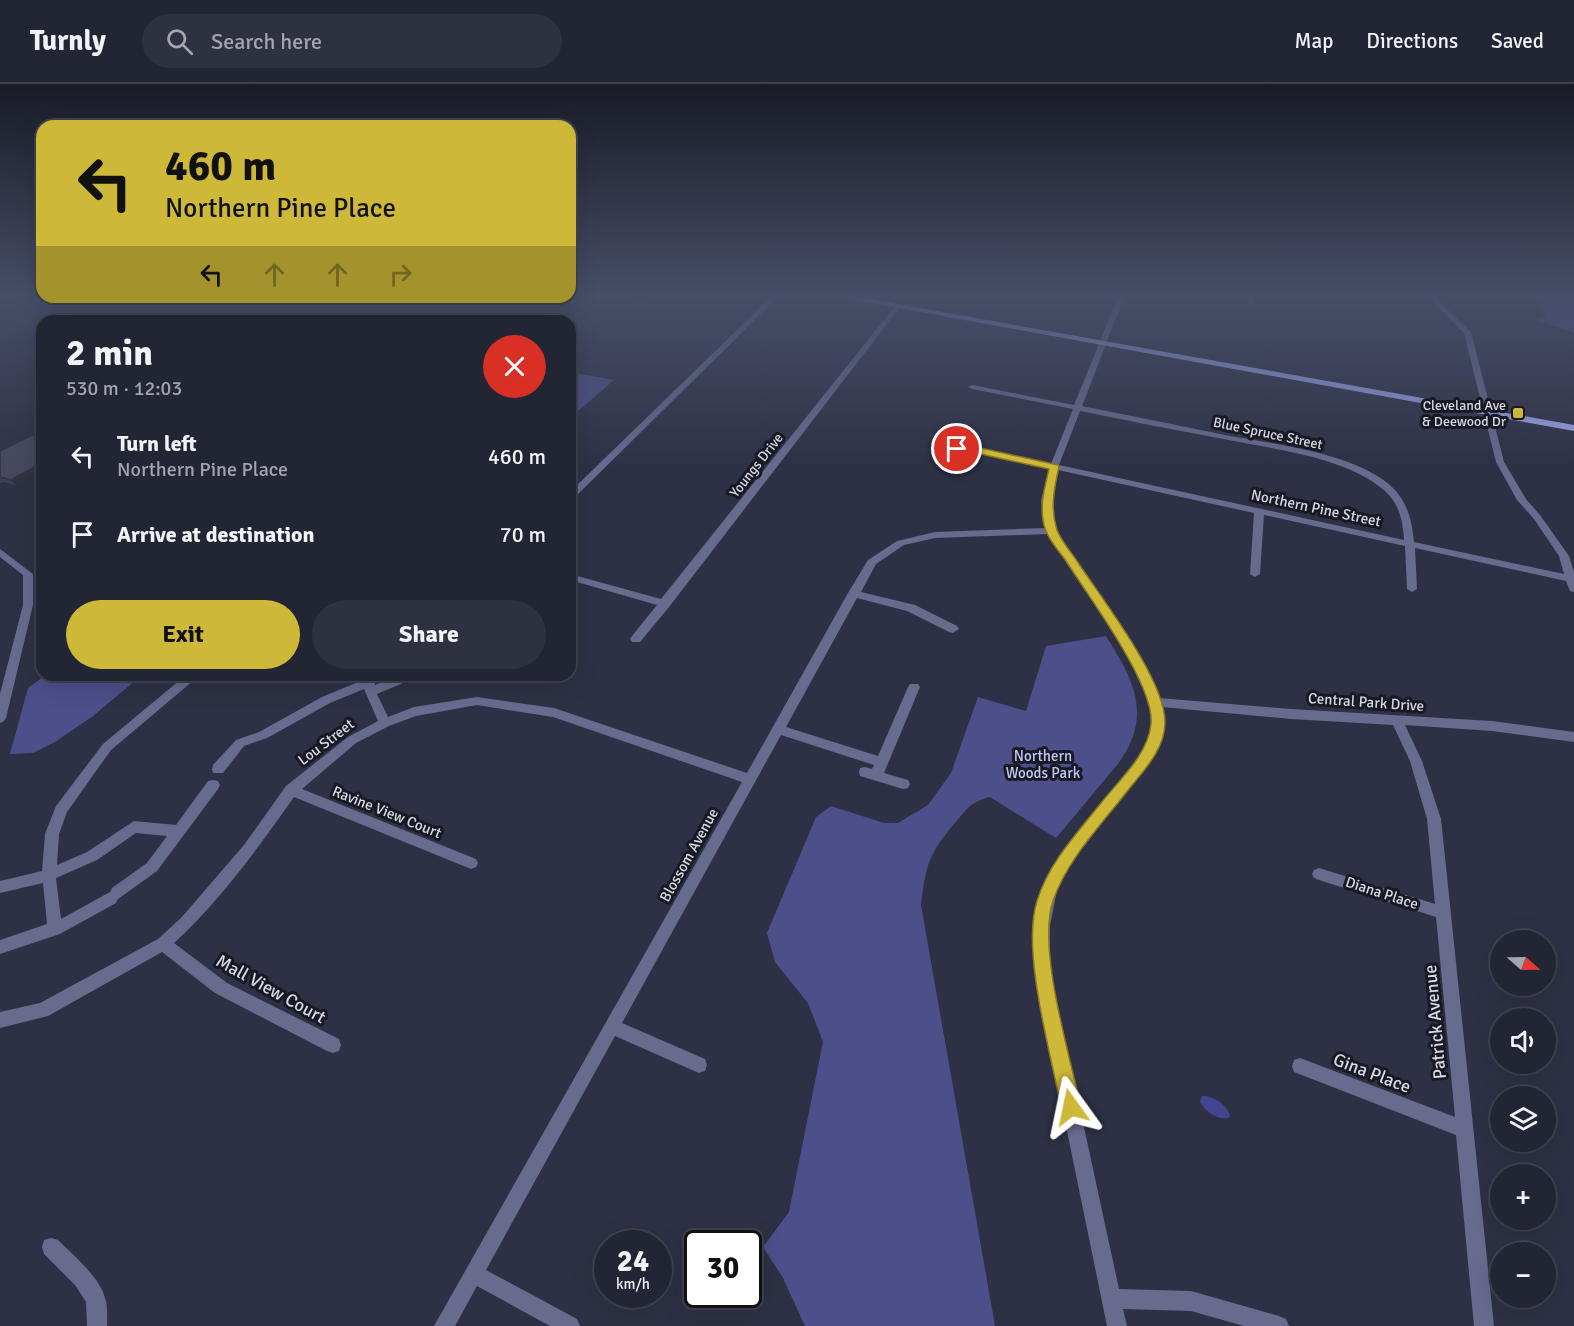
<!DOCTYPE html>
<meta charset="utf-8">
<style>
body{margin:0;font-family:Signika,sans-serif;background:#2e3140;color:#f1f3f6;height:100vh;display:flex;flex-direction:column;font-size:22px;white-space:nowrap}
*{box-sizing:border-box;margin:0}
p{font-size:20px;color:#a2a5ac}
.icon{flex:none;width:33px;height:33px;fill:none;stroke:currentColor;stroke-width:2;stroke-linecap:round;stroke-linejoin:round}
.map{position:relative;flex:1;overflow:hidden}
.sheet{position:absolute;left:36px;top:231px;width:540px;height:366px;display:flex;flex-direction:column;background:#222534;border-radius:18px;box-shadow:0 6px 24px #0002,0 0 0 2px #3f424f}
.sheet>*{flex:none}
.guide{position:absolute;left:36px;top:36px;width:540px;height:183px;border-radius:18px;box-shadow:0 6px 24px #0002,0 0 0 2px #3f424f;background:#ceb837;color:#111;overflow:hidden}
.needle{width:39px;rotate:110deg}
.buttons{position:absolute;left:1490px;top:846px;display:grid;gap:12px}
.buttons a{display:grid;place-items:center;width:66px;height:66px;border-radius:50%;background:#222534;box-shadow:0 6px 24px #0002,0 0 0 2px #3f424f;font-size:30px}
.speed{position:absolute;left:594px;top:1146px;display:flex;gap:12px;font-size:30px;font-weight:700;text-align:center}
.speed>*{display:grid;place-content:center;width:78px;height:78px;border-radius:50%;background:#222534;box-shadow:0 6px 24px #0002,0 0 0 2px #3f424f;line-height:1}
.speed small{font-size:15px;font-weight:400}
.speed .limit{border:3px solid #111;border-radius:9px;background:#fff;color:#111}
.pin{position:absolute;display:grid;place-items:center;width:51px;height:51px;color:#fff;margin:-26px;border:3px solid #fff;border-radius:50%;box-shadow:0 2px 6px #0007}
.me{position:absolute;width:66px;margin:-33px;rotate:348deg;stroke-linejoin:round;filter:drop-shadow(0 0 4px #0008)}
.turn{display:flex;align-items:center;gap:21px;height:126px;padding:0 30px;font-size:27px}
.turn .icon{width:78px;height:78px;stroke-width:2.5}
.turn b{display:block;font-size:42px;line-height:51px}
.lanes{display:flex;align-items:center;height:57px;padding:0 30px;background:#0003;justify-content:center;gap:30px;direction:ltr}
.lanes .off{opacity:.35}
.round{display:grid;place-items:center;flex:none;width:63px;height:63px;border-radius:32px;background:#2e3140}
.overview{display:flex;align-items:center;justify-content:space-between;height:102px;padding:0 30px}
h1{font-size:36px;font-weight:700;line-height:45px}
.cta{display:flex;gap:12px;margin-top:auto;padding:12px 30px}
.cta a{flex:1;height:69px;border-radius:36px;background:#ceb837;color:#111;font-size:24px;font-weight:700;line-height:69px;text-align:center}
.cta a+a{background:#2e3140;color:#f1f3f6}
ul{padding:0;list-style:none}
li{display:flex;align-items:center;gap:18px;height:78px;padding:0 30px}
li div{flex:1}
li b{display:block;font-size:22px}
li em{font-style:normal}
header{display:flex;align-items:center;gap:36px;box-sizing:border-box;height:84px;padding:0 30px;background:#222534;border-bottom:2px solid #3f424f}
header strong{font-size:28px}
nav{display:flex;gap:33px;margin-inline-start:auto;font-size:21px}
.search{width:420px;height:54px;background:#2e3140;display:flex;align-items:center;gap:15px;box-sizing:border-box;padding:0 21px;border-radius:33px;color:#a2a5ac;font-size:22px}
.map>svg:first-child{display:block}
.green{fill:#4c4f8a}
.water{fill:#444590}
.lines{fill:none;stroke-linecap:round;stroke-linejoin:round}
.minor{fill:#676b8e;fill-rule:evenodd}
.primary{fill:#9ba2e9;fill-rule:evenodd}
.wall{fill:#3c3f51}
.shaded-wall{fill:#313342}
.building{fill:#46495e;stroke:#313342;stroke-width:1.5}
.route{fill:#ceb837;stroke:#867824;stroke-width:1.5}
.poi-dot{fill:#ceb837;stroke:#181923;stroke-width:2}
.labels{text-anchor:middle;stroke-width:6;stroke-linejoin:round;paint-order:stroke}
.far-poi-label{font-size:14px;fill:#d6d8e5;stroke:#181923;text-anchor:end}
.far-street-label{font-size:14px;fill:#d6d8e5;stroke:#181923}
.street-label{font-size:15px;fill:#d6d8e5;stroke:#181923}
.park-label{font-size:15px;fill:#c2c8f3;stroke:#181923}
.near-street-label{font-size:18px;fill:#d6d8e5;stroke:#181923}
</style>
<header>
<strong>Turnly</strong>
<div class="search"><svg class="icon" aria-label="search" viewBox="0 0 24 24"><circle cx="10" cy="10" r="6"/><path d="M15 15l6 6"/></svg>Search here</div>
<nav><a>Map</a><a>Directions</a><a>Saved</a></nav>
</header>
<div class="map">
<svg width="1574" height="1242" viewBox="0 0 1574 1242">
<rect width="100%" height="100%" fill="#2e3145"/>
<path class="green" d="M 1538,211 L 1574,211 L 1574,249 L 1535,235 L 1546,232 Z
M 570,288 L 614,296 L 570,334 Z
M 1106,552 C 1135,598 1153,633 1117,681 L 1056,754 L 990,713 C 969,719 968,724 954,740 C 928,771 926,781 921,821 L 995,1242 L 805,1242 L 783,1194 L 763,1163 L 789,1128 L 823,958 L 808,919 L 775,878 L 767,849 L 816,733 L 831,722 L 884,739 L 898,739 L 928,721 L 951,689 L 978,613 L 1026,627 L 1046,562 Z
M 46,591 L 142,591 L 93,632 L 55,658 L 33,669 L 10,670 L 28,604 Z"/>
<path class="water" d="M 1202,1012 C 1213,1012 1227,1020 1230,1032 L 1228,1034 C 1217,1036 1204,1027 1200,1017 Z"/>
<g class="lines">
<path class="minor" d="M 773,211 L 780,211 L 573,415 L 570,416 L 570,408 Z
M 1119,211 L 1125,211 L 1082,322 C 1130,332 1178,341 1225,351 C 1273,360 1357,369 1393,404 C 1408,419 1412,438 1414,458 L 1564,490 L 1559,472 L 1534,435 L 1517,416 L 1496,378 L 1464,249 L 1435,220 L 1431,211 L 1437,211 L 1440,218 L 1471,248 L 1504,378 L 1526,415 L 1540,431 L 1569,472 L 1574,488 L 1574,508 L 1570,507 L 1566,497 L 1415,464 L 1417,505 L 1412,508 L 1407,505 L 1405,462 L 1264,431 L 1260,490 L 1255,493 L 1250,490 L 1254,429 L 1058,386 L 1051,417 L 1056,447 L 1135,564 L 1159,614 L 1291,625 L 1492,637 L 1574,648 L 1574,658 L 1492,647 L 1405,641 L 1422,677 L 1441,735 L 1494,1242 L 1474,1242 L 1456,1051 L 1294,988 L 1292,982 L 1294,976 L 1300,974 L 1455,1033 L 1436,833 L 1319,796 L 1314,794 L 1312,790 L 1314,786 L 1319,784 L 1435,820 L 1427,735 L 1410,677 L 1393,641 L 1291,635 L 1162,623 L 1164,640 L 1156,668 L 1069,782 L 1057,806 L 1050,842 L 1050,886 L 1119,1205 L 1191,1207 L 1279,1232 L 1286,1235 L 1289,1242 L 1244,1242 L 1191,1227 L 1123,1225 L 1127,1242 L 1107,1242 L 1034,886 L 1036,830 L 1043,806 L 1051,788 L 1059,774 L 1146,663 L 1152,640 L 1149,618 L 1126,568 L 1048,450 L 935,454 L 904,461 L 876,480 L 861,508 L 915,521 L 957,542 L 959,545 L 953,549 L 949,548 L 907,527 L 857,514 L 786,643 L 878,672 L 908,603 L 910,600 L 918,600 L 920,603 L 884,689 L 908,696 L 910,700 L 908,704 L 903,705 L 860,692 L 859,688 L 860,684 L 865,683 L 872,685 L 874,681 L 781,651 L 622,939 L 705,975 L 707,981 L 705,987 L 699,989 L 615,952 L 486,1186 L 577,1235 L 580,1242 L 550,1242 L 477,1202 L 455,1242 L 434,1242 L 742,698 L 553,633 L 477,621 L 416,632 L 389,642 L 356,659 L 302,705 L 476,775 L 478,779 L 476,783 L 471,785 L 466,783 L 294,713 C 258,764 220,817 174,859 L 227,899 L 339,955 L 341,961 L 339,967 L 333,969 L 327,967 L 215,909 L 162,868 L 48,932 L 0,944 L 0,928 L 40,919 L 158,855 L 181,834 L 244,761 L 286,702 L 348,653 L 378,637 L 364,605 L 330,619 L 267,654 L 244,662 L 223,689 L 213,689 L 212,685 L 213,681 L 236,656 L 259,648 L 322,613 L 363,596 L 363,591 L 373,591 L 375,601 L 400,591 L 417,591 L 415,594 L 377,610 L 388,633 L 414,623 L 477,613 L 554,624 L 747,689 L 848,509 L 868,476 L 897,457 L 935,448 L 1046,444 L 1041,417 L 1049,385 L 976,369 L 939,367 L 935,364 L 939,361 L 976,363 L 1051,380 L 1073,325 L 972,305 L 968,303 L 972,301 L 1074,321 ZM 1080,327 C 1130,337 1179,347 1229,356 C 1278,366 1345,373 1384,406 C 1399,419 1403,437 1404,456 L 1059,381 Z
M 1249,211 L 1255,211 L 1253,221 L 1248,220 Z
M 895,222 L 900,223 L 669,523 L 640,558 L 632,558 L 630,555 L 632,552 L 657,521 L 570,496 L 570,490 L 661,515 Z
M 0,465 L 33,490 L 33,521 L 6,634 L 4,637 L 0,639 L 0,610 L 23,521 L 23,491 L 0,473 Z
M 186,591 L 200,591 L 111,666 L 67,728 L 59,750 L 57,781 L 87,768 L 134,737 L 176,741 L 208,697 L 213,696 L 218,697 L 220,701 L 218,705 L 157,787 L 118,815 L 116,819 L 60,850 L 0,870 L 0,856 L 47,840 L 43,799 L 0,809 L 0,797 L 42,787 L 45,750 L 56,722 L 103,660 ZM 136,749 L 167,752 L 147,779 L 112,804 L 110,808 L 61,835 L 56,794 L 97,776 Z
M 51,1154 L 58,1156 C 73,1171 100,1193 105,1214 C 108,1222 107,1233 107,1242 L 87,1242 L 86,1218 L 75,1201 L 44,1170 L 42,1163 L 44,1156 Z"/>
<path class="primary" d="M 828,211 L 847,211 L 1574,341 L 1574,347 Z"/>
</g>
<path class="wall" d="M 623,211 L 660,211 L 648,221 L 624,218 Z
M 0,367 L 15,401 L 3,398 L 0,399 Z"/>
<path class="shaded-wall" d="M 647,211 L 660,211 L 648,221 Z
M 42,379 L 42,386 L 15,401 L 11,396 Z"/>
<path class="building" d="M 32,351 L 42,354 L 42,379 L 11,396 L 0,393 L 0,367 Z"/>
<linearGradient id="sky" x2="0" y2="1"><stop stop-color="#191b26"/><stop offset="0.55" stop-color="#464e68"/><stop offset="1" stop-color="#464e68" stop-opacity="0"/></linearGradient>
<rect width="1574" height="385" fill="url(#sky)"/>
<path class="route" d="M 957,362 L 976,363 L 1058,381 L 1059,383 C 1054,405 1050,424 1057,446 C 1061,457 1072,469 1079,480 C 1103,516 1165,596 1165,638 C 1165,665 1145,685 1129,705 C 1103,739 1067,775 1053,817 C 1037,865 1070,972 1081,1023 L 1078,1029 L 1071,1032 L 1064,1029 L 1061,1023 C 1051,970 1021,867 1037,817 C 1048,780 1077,749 1101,719 C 1119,696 1148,671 1151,640 C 1155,601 1088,512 1066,477 C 1060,468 1050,458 1046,447 C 1038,426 1044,406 1049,385 L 976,369 L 954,367 L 952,365 Z"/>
<rect class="poi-dot" x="1512" y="323" width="12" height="12" rx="3"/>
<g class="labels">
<g class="far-poi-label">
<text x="1506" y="326">Cleveland Ave<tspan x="1506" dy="16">&amp; Deewood Dr</tspan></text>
</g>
<g class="far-street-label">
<text transform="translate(1268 349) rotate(12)" y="5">Blue Spruce Street</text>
<text transform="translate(756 381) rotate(-52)" y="5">Youngs Drive</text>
</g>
<g class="street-label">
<text transform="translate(1316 424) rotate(12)" y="5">Northern Pine Street</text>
<text transform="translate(1366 618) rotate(4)" y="5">Central Park Drive</text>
<text transform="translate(326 658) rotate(-37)" y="5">Lou Street</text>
<text transform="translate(387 728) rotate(22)" y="5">Ravine View Court</text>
<text transform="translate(689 771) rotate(-61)" y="5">Blossom Avenue</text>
<text transform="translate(1382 809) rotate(18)" y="5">Diana Place</text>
</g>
<g class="park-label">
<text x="1043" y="677">Northern<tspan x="1043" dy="17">Woods Park</tspan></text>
</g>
<g class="near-street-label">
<text transform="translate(271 905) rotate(29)" y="6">Mall View Court</text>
<text transform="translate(1435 938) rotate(-95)" y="6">Patrick Avenue</text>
<text transform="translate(1372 989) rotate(21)" y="6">Gina Place</text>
</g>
</g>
</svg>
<div class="buttons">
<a><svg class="needle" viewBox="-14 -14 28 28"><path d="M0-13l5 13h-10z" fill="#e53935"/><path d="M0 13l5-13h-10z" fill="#a2a5ac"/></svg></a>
<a><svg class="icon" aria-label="sound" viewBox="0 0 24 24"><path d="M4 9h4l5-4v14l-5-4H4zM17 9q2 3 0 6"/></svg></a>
<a><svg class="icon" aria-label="layers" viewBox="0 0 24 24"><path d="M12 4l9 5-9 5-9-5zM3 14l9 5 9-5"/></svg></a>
<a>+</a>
<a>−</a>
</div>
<div class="speed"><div>24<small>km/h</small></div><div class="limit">30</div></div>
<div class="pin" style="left:957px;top:365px;background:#d93025"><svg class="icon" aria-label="arrive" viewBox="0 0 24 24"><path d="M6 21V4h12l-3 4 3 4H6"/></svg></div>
<svg class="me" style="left:1071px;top:1023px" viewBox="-20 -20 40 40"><path d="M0-17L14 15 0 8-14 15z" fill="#ceb837" stroke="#fff" stroke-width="4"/></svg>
<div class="guide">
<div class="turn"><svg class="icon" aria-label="left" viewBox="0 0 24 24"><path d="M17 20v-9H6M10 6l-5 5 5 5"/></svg><div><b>460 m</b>Northern Pine Place</div></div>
<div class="lanes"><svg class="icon" aria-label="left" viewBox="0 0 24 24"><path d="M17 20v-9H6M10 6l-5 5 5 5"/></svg><svg class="icon off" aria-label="ahead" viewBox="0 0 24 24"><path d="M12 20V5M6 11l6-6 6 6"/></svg><svg class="icon off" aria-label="ahead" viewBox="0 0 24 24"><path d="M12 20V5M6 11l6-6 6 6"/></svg><svg class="icon off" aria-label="right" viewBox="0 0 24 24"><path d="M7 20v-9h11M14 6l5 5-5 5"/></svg></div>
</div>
<section class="sheet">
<div class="overview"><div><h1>2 min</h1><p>530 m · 12:03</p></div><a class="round" style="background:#d93025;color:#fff"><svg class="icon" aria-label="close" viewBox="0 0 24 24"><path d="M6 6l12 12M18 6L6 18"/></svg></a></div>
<ul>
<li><svg class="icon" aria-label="left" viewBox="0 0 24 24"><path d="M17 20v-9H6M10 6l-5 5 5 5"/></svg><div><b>Turn left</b><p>Northern Pine Place</p></div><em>460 m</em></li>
<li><svg class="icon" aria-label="arrive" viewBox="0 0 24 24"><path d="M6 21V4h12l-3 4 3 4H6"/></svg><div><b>Arrive at destination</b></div><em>70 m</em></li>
</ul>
<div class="cta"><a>Exit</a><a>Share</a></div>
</section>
</div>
